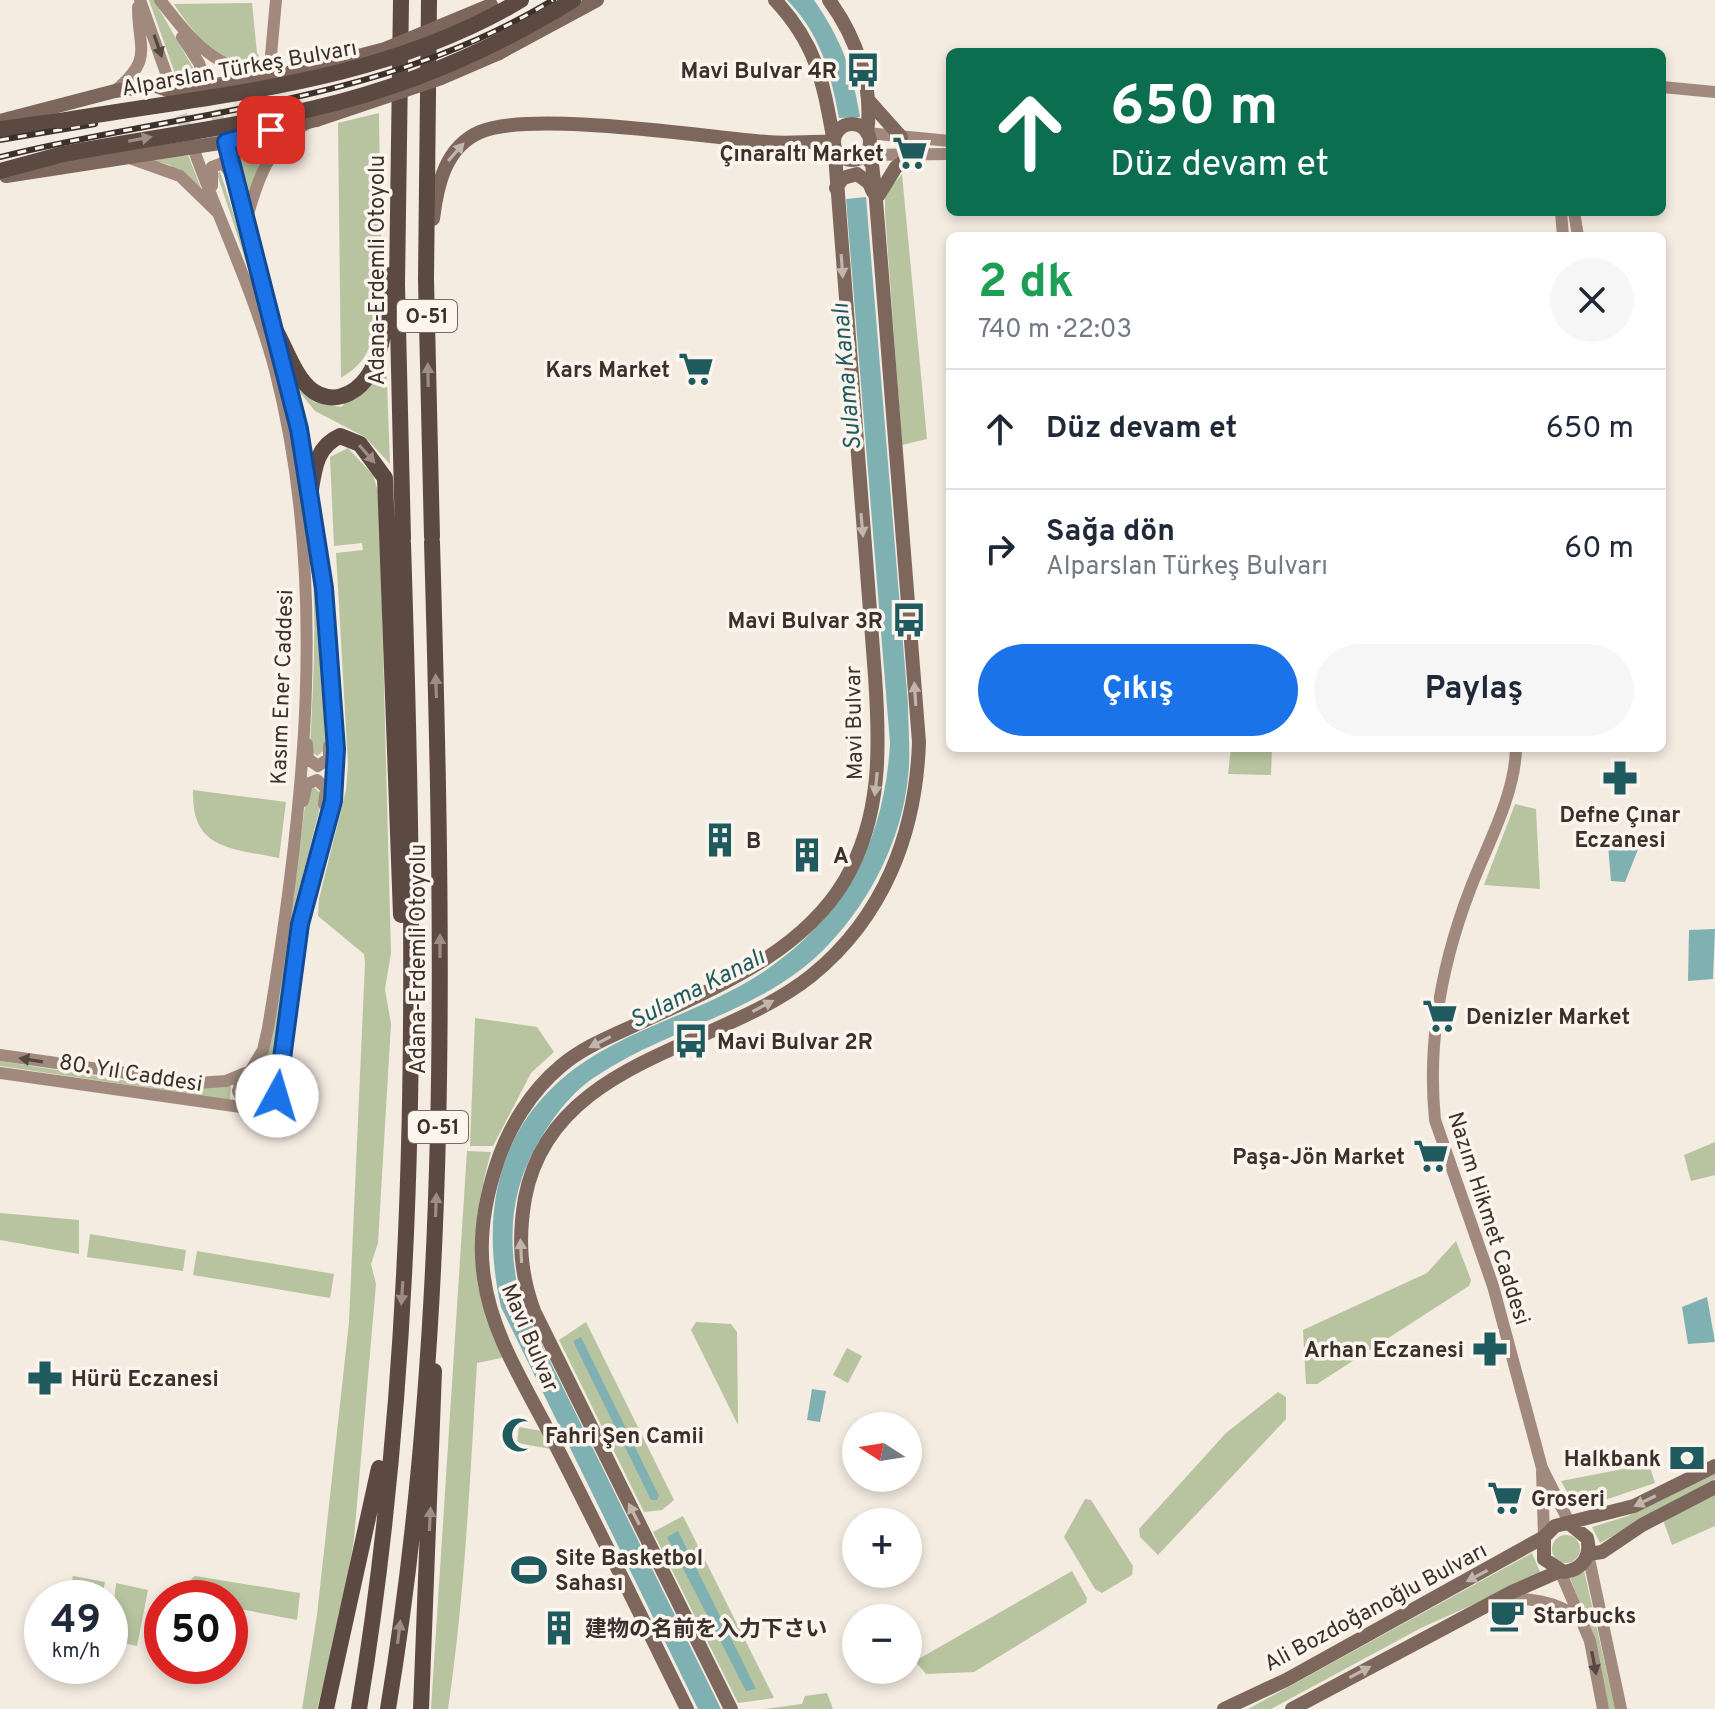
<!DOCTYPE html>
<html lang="tr">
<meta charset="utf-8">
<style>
body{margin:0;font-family:Overpass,"Noto Sans SC","Noto Sans JP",sans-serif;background:#f6f6f7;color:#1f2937;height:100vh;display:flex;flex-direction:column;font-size:30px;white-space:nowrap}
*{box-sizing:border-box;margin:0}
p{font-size:26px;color:#747a83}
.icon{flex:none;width:44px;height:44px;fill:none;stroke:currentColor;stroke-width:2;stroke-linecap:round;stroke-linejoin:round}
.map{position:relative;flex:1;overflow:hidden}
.drawer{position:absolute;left:946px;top:232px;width:720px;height:520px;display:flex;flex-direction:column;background:#fff;border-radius:12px;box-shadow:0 4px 12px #0003}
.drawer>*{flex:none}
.banner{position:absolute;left:946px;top:48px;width:720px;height:168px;border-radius:12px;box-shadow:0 4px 12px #0003;background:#0b6e4f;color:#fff;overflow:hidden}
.needle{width:52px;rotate:282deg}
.fabs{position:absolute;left:842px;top:1412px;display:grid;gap:16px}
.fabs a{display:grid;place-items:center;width:80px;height:80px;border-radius:50%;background:#fff;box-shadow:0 4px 12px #0003;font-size:40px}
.speed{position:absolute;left:24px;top:1580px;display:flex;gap:16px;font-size:40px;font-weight:700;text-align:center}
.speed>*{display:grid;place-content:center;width:104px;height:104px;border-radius:50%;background:#fff;box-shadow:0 4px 12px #0003;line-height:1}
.speed small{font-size:20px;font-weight:400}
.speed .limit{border:12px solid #d22;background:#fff;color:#111}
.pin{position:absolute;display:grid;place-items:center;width:68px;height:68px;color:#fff;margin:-34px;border-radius:16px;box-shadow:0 4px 12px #0006}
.me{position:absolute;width:88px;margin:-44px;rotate:6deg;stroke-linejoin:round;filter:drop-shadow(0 0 6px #0008)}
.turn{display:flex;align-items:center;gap:28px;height:168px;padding:0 32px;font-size:36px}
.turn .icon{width:104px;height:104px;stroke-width:2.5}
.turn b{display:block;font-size:56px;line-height:68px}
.round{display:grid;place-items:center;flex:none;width:84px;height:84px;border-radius:42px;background:#f6f6f7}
.head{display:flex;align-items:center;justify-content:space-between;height:136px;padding:0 32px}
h1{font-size:48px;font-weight:700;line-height:60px;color:#1e9e55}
.button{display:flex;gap:16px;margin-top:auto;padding:16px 32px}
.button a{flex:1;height:92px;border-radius:48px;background:#1a73e8;color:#fff;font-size:32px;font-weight:700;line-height:92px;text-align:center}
.button a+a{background:#f6f6f7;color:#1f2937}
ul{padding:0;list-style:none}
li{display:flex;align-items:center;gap:24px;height:120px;padding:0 32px;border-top:2px solid #e0e1e3}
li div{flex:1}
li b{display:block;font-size:30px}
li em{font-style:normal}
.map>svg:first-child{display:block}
.green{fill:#b8c4a0}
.water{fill:#7fb0b2}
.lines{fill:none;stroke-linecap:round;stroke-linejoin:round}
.secondary-tunnel{stroke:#cfc6bd;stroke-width:12;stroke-dasharray:12 6;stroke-linecap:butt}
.secondary{stroke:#a18a7d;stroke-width:12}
.primary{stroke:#7d675c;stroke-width:14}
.highway{stroke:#5c4a42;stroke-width:16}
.rail-casing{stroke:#3b302b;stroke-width:6}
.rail{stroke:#fbf5ee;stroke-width:3;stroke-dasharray:9;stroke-linecap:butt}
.primary-bridge{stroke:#7d675c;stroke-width:14}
.highway-bridge{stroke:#5c4a42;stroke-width:16}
.oneway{fill:#544640}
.oneway2{fill:#9c8e87}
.oneway3{fill:#c2b5ac}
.route-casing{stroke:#114b97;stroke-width:20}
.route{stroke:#1a73e8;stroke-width:14}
.labels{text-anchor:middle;stroke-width:7;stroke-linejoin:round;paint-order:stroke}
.shield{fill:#fbf5ee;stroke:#756b66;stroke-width:2}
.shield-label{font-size:20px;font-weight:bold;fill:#3b302b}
.street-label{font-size:22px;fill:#3b302b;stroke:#fbf5ee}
.poi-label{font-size:22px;font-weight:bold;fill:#3b302b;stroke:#fbf5ee;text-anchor:start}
.water-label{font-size:24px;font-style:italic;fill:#1f5a5e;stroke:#fbf5ee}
</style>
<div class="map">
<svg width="1715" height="1709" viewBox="0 0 1715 1709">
<rect width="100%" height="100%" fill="#f4ebe1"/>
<path class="green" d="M 149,0 L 154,0 L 200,80 L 179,85 Z
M 252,3 L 257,53 L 265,65 C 222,66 195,37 174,4 Z
M 379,113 C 379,180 388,285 369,347 C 364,362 353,370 341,378 L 338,123 Z
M 286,134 C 264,153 256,171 249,200 L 237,144 Z
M 188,155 L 203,193 L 170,165 L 147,159 Z
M 220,171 L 274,342 L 288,401 L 313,551 L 326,749 L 317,756 L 310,750 C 313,683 318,616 310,550 C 296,420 259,297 217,174 Z
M 902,174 L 927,439 L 902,445 L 885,213 L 885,194 Z
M 386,357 L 390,464 L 365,437 L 315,411 L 294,385 L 314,402 L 341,407 L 373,378 Z
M 348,448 L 373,475 L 379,495 L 391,953 L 385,989 L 391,1024 L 378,1243 L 371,1264 L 376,1284 L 354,1539 L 341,1615 L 317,1709 L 302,1709 L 317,1615 L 349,1322 L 365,963 L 364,954 L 318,916 L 319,899 L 346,790 L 348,765 L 336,553 L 363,550 L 362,543 L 334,546 L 330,457 Z
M 1231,748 L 1272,748 L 1271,775 L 1228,774 Z
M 314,787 L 323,796 L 298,894 L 271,1071 L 259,1066 L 278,1002 L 307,791 Z
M 193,790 L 286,802 L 279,858 C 231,848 191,850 193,790 Z
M 1515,804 L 1536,809 L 1540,889 L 1484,885 Z
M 475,1018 L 537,1027 L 554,1052 L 531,1073 L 493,1146 L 470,1146 Z
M 0,1061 L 166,1087 L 231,1086 L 230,1100 L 0,1066 Z
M 1715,1142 L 1715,1175 L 1691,1181 L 1684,1155 Z
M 467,1151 L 491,1152 C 477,1202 468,1255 483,1306 C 488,1323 499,1341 506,1357 L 477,1363 C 470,1479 465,1594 448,1709 L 431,1709 Z
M 0,1213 L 79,1220 L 79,1254 L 0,1240 Z
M 90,1234 L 186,1250 L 183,1271 L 87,1257 Z
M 1456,1241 L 1471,1280 L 1469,1286 L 1317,1384 L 1306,1384 L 1303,1330 L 1427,1273 Z
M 197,1251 L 334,1274 L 330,1298 L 193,1275 Z
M 586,1322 L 674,1500 L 662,1510 L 644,1512 L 559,1340 Z
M 696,1322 L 731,1324 L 737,1332 L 738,1425 L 691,1330 Z
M 847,1348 L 862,1356 L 848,1383 L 833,1375 Z
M 1278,1392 L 1286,1397 L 1286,1419 L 1158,1555 L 1140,1537 L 1139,1529 L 1226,1433 Z
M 519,1427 L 542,1431 L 551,1449 L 517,1443 Z
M 1649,1464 L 1655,1483 L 1584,1507 L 1572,1501 L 1561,1481 Z
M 1715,1473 L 1715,1479 L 1600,1543 L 1592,1527 L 1628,1516 Z
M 1715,1494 L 1715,1526 L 1672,1545 L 1663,1520 Z
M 1085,1499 L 1091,1500 L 1133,1566 L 1132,1575 L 1102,1593 L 1095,1589 L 1064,1537 Z
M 683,1516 L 774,1698 L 738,1703 L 653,1532 Z
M1552 1549a14 14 0 1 1 28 0a14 14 0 1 1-28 0Z
M 1532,1553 L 1541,1574 L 1421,1628 L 1271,1709 L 1248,1709 Z
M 1584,1570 L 1615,1709 L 1609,1709 L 1593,1636 L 1570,1578 Z
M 1072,1571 L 1087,1598 L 1086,1603 L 974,1672 L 926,1674 L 915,1661 Z
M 73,1576 L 105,1582 L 102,1598 L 69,1598 Z
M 195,1576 L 300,1593 L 297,1620 L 230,1607 L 230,1598 L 201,1598 L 191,1579 Z
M 116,1583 L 148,1590 L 137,1646 L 110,1640 Z
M 827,1693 L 833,1709 L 764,1709 L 802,1704 L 805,1696 Z"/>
<path class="water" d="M 787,0 L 814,0 C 842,41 852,69 860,117 L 839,118 C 831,73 820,33 787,0 Z
M 866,197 L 908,704 C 908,728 911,753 908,777 C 902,838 871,900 829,944 C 767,1011 672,1026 598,1075 C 572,1091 553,1117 538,1143 C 508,1194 508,1244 520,1300 L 721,1709 L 698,1709 L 501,1307 C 476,1195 506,1101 611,1046 C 663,1018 721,1002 769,968 C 847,914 885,837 890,743 L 846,199 Z
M 1607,833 L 1643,837 L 1625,882 L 1611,881 Z
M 1715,929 L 1713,979 L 1688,981 L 1689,930 Z
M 1707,1297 L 1715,1342 L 1688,1344 L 1682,1307 Z
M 581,1337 L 659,1496 L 657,1500 L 651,1500 L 573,1341 Z
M 812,1389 L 826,1391 L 820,1422 L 807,1420 Z
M 678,1531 L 756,1689 L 746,1691 L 667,1537 Z"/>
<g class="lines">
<path class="secondary-tunnel" d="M 209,93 L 223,133
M 175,98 L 190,140"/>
<path class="secondary" d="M 140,0 L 175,98
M 160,0 C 189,37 218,76 270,71
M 182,37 L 199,63 L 209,92
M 269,77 L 276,0
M 1662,87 L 1715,92
M 115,91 C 154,58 138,50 138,7
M 867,133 L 950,141
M 191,142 C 218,219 254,291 275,370 C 330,584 304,813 268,1028 L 263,1050 L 251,1070
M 864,155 L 950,154
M 127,157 L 180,176 L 218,213
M 212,186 L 212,167 L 223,163 L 231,174
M 1561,212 L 1563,236
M 1574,212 L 1578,236
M 247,218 C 258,178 269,144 308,123
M 307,744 L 308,759 L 318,766 L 329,758 L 329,746
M 1516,748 C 1515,795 1488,843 1471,887 C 1442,962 1427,1040 1435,1120 L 1493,1286 L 1542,1468 L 1570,1524
M 303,801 L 307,784 L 317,780 L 326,788 L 324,804
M 0,1055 L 197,1083 L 226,1081 L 245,1073
M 0,1073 L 255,1109 L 268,1106 L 277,1096 L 300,924 L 333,801 L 336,749 L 324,588 L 299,429 L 224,136
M 252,1107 L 244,1103 L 238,1091 L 245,1073 L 264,1069 L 277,1083
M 1542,1471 L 1544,1537
M 1588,1554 L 1621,1709
M 1560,1571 L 1590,1641 L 1603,1709
M 1500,1598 C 1531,1598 1554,1601 1580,1618"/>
<path class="primary" d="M 829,0 C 856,37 874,86 867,133
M 499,53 L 597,0
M 868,100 L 901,137
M 0,121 L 115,91 L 153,85 L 173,92 L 301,71
M834 142a18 18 0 1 1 36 0a18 18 0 1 1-36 0Z
M 6,176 L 226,142 L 316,120
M 836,188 L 843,178 L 857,174 L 869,183 L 873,192
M 878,196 L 896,167 L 915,154
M 433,219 C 437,186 445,147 480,132 C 530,110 705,137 767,142 C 790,144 812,141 834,142
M 1570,1524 L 1587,1538 C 1592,1556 1582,1570 1564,1572 L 1544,1559 L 1544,1537 L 1555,1526 L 1634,1506 L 1715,1466
M 1588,1554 L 1602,1552 L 1642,1525 L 1715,1487
M 687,1709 C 642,1618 597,1526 551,1436 C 526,1387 491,1333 484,1278 C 478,1239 484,1203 496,1166 C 508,1128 531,1091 561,1066 C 582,1048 609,1037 633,1026 C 709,990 800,956 845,880 C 882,816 880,747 875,676 L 834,142 C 823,83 818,46 775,0
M 731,1709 L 534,1311 C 520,1273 518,1238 525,1198 C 551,1059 718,1050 811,976 C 884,917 916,833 919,742 L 876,200 L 872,164 L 864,155
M 1224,1709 L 1286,1680 L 1544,1537
M 1292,1709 L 1512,1592 L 1560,1571"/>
<path class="highway" d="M 401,0 L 397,284 L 403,539
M 429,0 L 426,279 L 432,537
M 0,129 L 60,121
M 0,171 L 63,154
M 277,333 C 287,351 296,379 313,391 C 321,397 333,399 342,396 C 386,383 387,311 387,275
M 310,496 C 314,471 315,447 340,436 L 360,444 L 385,478 L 401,915
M 326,1709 L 379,1468
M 359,1709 C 423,1324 415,931 403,543
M 388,1709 C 452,1324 443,930 432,542
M 421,1709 L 434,1371"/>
<g class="rail-casing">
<path id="rail" d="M 0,140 L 95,124
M 0,157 C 190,110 381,104 553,0"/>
</g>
<use href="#rail" class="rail"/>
<path class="primary-bridge" d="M 301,71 L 385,49 L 491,5
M 316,120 L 441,78 L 499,53"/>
<path class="highway-bridge" d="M 60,121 C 217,94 381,84 521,0
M 63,154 C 147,138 232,128 315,108 C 406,87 494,49 573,0"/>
</g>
<defs><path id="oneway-solid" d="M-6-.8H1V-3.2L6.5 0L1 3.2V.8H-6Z" transform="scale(2)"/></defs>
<g class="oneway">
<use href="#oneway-solid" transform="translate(158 46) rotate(71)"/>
<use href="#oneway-solid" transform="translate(31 1060) rotate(-171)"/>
<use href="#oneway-solid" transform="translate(1594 1663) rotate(79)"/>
</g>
<g class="oneway2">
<use href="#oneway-solid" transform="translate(140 139) rotate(-11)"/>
<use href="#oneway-solid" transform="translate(428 375) rotate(-91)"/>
<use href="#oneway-solid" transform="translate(367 454) rotate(49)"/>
<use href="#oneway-solid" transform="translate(436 686) rotate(-92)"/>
<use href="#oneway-solid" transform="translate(440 946) rotate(-90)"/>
<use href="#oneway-solid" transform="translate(436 1205) rotate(-88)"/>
<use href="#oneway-solid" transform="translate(402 1293) rotate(94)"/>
<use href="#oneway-solid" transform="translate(430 1519) rotate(-87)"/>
<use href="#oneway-solid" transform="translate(399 1632) rotate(-83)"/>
</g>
<g class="oneway3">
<use href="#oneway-solid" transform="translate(456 152) rotate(-49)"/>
<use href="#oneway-solid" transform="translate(842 266) rotate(86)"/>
<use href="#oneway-solid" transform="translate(862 525) rotate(85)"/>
<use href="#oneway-solid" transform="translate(915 694) rotate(-94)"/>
<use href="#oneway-solid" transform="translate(876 784) rotate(96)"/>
<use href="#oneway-solid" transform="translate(763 1006) rotate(-28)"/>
<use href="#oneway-solid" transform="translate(600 1042) rotate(153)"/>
<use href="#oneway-solid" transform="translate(521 1251) rotate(-93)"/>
<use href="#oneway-solid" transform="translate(1645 1501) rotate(154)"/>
<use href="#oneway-solid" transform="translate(634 1514) rotate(-117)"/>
<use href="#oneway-solid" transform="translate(1477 1576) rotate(152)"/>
<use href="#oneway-solid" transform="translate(1360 1672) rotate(-28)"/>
</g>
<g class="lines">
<g class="route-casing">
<path id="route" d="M 271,130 L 226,142 L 299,429 L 324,588 L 336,749 L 333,801 L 300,924 L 277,1096"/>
</g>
<use href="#route" class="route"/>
</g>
<defs>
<g id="bus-bare" transform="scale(2.76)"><path d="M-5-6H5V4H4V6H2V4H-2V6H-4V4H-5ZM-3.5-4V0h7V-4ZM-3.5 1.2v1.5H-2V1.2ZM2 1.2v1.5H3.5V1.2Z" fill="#1f5a5e" stroke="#fbf5ee" stroke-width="2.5" paint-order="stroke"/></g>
<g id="supermarket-bare" transform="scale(2.76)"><path d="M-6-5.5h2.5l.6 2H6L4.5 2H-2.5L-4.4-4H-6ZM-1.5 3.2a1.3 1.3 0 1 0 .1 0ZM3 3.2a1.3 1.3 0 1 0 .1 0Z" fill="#1f5a5e" stroke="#fbf5ee" stroke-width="2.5" paint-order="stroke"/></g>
<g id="pharmacy-bare" transform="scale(2.76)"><path d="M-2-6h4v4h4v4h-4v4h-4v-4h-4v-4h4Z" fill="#1f5a5e" stroke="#fbf5ee" stroke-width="2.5" paint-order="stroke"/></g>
<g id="building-bare" transform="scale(2.76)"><path d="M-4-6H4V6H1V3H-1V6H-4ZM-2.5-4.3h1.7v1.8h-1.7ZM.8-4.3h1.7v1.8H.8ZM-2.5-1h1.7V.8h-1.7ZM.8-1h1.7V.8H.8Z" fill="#1f5a5e" stroke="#fbf5ee" stroke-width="2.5" paint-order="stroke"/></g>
<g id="mosque-bare" transform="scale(2.76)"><path d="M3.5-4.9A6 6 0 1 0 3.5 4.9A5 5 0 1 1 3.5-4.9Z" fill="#1f5a5e" stroke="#fbf5ee" stroke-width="2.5" paint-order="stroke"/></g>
<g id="bank-bare" transform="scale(2.76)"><path d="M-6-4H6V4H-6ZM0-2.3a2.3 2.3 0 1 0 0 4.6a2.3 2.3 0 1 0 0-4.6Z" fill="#1f5a5e" stroke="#fbf5ee" stroke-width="2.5" paint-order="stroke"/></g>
<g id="stadium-bare" transform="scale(2.76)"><path d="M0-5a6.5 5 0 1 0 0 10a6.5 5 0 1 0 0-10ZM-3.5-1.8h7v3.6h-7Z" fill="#1f5a5e" stroke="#fbf5ee" stroke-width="2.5" paint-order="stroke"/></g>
<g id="cafe-bare" transform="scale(2.76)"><path d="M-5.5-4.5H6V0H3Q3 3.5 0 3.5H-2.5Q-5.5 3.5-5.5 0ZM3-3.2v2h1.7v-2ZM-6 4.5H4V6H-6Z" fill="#1f5a5e" stroke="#fbf5ee" stroke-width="2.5" paint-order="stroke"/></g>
</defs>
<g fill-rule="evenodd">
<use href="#bus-bare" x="863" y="70"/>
<use href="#supermarket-bare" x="910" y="153"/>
<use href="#supermarket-bare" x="696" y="369"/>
<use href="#bus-bare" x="909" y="620"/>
<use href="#pharmacy-bare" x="1620" y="778"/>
<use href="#building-bare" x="720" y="840"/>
<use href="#building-bare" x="807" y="855"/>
<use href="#supermarket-bare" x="1440" y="1016"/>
<use href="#bus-bare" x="691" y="1041"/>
<use href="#supermarket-bare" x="1431" y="1156"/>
<use href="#pharmacy-bare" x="1490" y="1349"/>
<use href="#pharmacy-bare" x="45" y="1378"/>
<use href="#mosque-bare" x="519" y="1435"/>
<use href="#bank-bare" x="1687" y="1458"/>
<use href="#supermarket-bare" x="1505" y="1498"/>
<use href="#stadium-bare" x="529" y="1570"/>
<use href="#cafe-bare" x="1507" y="1615"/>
<use href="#building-bare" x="559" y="1628"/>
</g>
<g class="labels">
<g class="shield">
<rect x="397" y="300" width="60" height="32" rx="6"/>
<rect x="408" y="1111" width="60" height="32" rx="6"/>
</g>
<g class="shield-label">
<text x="427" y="323">O-51</text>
<text x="438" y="1134">O-51</text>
</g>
<g class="street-label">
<text transform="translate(239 67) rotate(-10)" y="8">Alparslan Türkeş Bulvarı</text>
<text transform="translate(376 270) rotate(-90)" y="8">Adana-Erdemli Otoyolu</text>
<text transform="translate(281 687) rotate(-88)" y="8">Kasım Ener Caddesi</text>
<text transform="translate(853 723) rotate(-91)" y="8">Mavi Bulvar</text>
<text transform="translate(417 959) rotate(-90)" y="8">Adana-Erdemli Otoyolu</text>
<text transform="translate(131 1072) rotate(9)" y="8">80. Yıl Caddesi</text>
<text transform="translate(1490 1218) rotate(72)" y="8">Nazım Hikmet Caddesi</text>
<text transform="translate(531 1337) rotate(67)" y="8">Mavi Bulvar</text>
<text transform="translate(1375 1606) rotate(-28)" y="8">Ali Bozdoğanoğlu Bulvarı</text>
</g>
<g class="poi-label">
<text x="837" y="78" text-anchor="end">Mavi Bulvar 4R</text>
<text x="884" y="161" text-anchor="end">Çınaraltı Market</text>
<text x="670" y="377" text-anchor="end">Kars Market</text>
<text x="883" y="628" text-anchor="end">Mavi Bulvar 3R</text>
<text x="1620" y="822" text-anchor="middle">Defne Çınar<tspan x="1620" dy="25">Eczanesi</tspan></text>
<text x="746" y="848">B</text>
<text x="833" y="863">A</text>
<text x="1466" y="1024">Denizler Market</text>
<text x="717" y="1049">Mavi Bulvar 2R</text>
<text x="1405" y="1164" text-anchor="end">Paşa-Jön Market</text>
<text x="1464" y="1357" text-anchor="end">Arhan Eczanesi</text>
<text x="71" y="1386">Hürü Eczanesi</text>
<text x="545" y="1443">Fahri Şen Camii</text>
<text x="1661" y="1466" text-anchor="end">Halkbank</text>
<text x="1531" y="1506">Groseri</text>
<text x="555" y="1565">Site Basketbol<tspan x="555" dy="25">Sahası</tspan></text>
<text x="1533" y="1623">Starbucks</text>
<text x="585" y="1636">建物の名前を入力下さい</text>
</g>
<g class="water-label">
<text transform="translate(846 377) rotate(-95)" y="8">Sulama Kanalı</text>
<text transform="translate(697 988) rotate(-27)" y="8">Sulama Kanalı</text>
</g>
</g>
</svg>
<div class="fabs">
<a><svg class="needle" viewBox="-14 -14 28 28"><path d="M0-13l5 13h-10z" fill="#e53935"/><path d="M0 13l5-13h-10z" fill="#747a83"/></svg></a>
<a>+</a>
<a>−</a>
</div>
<div class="speed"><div>49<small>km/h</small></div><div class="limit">50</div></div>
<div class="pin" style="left:271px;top:130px;background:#d93025"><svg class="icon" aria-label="arrive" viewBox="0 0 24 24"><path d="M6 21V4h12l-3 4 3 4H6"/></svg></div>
<svg class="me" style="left:277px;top:1096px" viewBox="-20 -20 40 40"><circle r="19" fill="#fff"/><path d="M0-13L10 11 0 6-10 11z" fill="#1a73e8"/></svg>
<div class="banner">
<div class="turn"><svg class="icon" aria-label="ahead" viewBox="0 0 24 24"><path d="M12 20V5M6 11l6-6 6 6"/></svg><div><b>650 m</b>Düz devam et</div></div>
</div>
<section class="drawer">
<div class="head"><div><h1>2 dk</h1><p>740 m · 22:03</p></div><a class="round"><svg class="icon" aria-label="close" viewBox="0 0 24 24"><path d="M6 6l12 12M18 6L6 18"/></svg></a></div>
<ul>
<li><svg class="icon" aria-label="ahead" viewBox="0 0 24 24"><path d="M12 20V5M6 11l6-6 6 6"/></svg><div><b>Düz devam et</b></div><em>650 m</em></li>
<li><svg class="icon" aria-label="right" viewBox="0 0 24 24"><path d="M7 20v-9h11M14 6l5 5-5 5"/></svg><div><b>Sağa dön</b><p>Alparslan Türkeş Bulvarı</p></div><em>60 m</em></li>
</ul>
<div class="button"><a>Çıkış</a><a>Paylaş</a></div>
</section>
</div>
